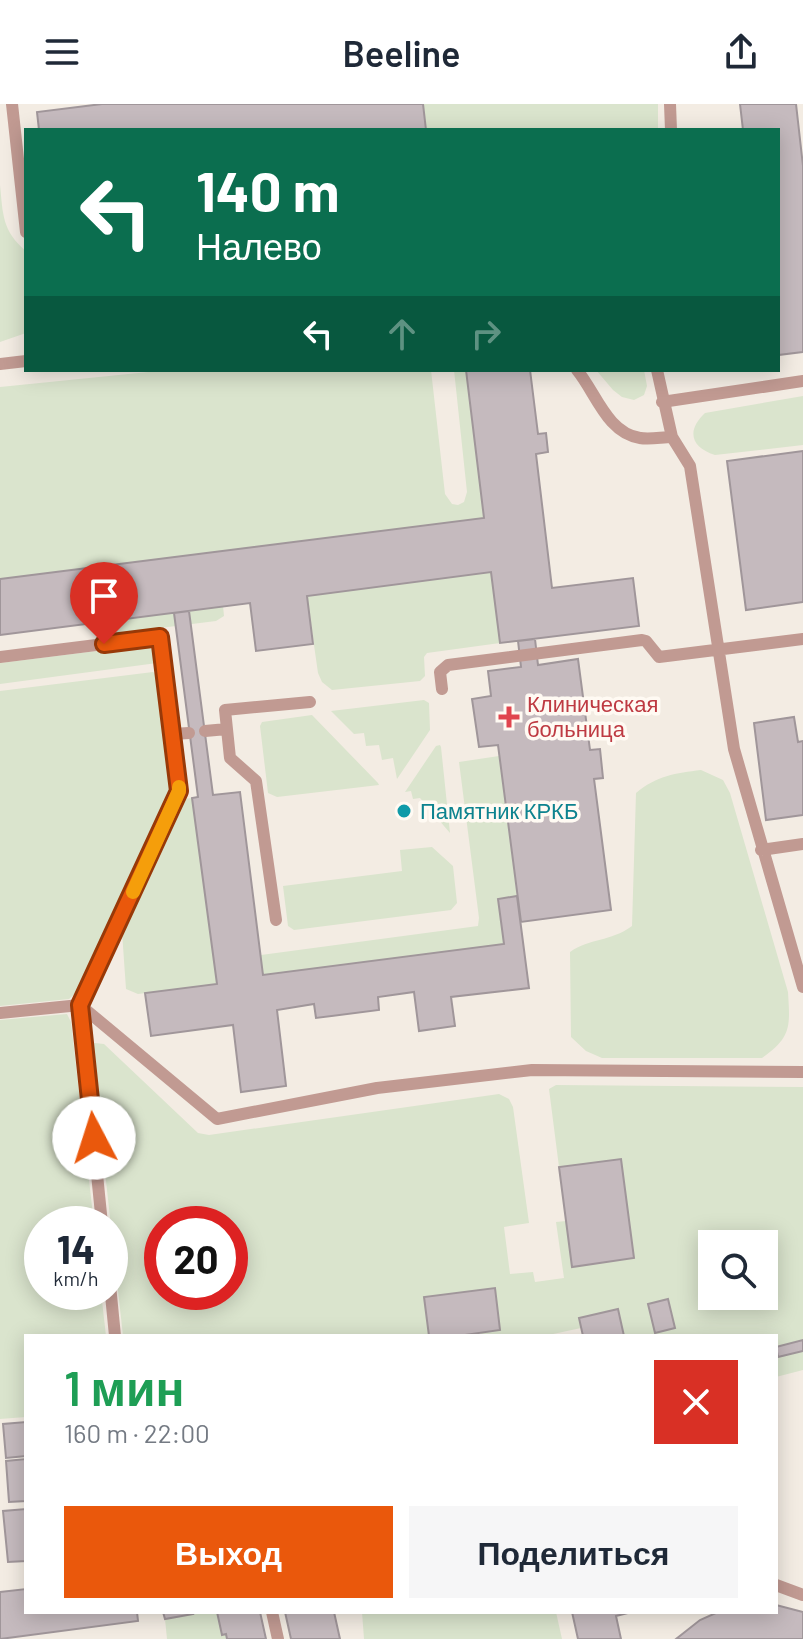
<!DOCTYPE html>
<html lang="ru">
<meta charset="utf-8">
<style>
body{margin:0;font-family:Barlow,sans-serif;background:#f6f6f7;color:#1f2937;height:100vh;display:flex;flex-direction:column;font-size:30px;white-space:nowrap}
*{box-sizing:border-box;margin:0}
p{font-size:26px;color:#747a83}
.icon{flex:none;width:44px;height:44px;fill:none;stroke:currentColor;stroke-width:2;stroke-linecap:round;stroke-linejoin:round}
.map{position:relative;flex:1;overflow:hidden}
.sheet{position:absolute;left:24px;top:1230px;width:754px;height:280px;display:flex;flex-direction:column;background:#fff;border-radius:0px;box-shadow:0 4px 20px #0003}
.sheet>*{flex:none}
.top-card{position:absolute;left:24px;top:24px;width:756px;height:244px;border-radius:0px;box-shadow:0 4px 20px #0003;background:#0b6e4f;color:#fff;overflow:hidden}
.controls{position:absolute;left:698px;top:1126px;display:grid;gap:16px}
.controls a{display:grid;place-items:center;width:80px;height:80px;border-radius:0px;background:#fff;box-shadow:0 4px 20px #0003;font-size:40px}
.speed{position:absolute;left:24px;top:1102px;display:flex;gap:16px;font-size:40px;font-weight:700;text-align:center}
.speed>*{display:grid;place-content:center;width:104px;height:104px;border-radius:50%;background:#fff;box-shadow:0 4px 20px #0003;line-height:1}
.speed small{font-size:20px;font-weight:400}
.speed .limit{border:12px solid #d22;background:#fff;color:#111}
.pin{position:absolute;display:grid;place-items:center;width:68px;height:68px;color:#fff;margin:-82px -34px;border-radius:50% 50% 50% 0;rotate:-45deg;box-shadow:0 0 8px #0007}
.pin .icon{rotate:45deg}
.me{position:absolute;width:88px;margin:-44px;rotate:355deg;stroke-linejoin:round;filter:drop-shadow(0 0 6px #0008)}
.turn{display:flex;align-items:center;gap:28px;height:168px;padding:0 40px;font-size:36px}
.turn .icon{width:104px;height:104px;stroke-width:2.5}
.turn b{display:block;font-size:56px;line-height:68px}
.lanes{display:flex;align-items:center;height:76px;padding:0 40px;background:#0003;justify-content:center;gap:40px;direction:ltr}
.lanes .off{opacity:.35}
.round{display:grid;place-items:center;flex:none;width:84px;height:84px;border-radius:0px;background:#f6f6f7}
.headline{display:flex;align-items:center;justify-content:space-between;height:136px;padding:0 40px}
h1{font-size:48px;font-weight:600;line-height:60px;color:#1e9e55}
.cta{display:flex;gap:16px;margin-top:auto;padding:16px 40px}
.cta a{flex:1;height:92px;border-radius:0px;background:#ea580c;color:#fff;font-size:32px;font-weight:600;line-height:92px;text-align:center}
.cta a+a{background:#f6f6f7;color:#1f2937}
header{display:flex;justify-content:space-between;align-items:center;height:104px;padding:0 40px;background:#fff;font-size:36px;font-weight:600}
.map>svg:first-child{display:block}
.green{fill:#dae4cd;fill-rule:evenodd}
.building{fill:#c5babe;stroke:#a0969a;stroke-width:2}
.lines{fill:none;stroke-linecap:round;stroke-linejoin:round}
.service{stroke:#c19a92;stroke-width:12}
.route-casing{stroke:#983908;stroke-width:20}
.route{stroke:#ea580c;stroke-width:14}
.slow{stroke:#f59e0b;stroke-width:14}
.health-dot{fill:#e0444e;stroke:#fffaf3;stroke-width:3}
.culture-dot{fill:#0f9aa8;stroke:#fffaf3;stroke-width:3}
.labels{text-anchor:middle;stroke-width:7;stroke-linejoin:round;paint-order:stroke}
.health-label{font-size:22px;fill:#be3a42;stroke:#fffaf3;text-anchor:start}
.culture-label{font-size:22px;fill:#0d838f;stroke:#fffaf3;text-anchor:start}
</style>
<header><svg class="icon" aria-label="menu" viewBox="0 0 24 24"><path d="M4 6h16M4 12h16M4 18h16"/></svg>Beeline<svg class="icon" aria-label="share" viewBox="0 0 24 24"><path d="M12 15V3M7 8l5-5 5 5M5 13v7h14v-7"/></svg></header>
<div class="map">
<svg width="803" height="1535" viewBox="0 0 803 1535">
<rect width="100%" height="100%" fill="#f3ece3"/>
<path class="green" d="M 406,0 L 658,0 L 658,26 L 407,26 Z
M 0,81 C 3,110 2,127 26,147 L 26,229 L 0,238 Z
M 168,266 L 431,266 L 445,390 L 452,400 L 458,401 L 464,398 L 467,388 L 454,266 L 466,266 L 484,414 L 0,475 L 0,283 Z
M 596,266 L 644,266 L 647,282 L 644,291 L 634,296 L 622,293 L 613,286 Z
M 803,292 L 803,341 L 715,351 C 691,343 686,327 705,309 Z
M 491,468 L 500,539 L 427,549 L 424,553 L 425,572 L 420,577 L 332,586 L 322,578 L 318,569 L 307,492 Z
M 223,502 L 224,512 L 216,517 L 112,530 L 107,518 Z
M 145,541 L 153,546 L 157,559 L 0,580 L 0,559 Z
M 153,568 L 158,572 L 171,683 L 79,886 L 69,895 L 0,902 L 0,587 Z
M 424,596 L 429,599 L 430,626 L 397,675 L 393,654 L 382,656 L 379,641 L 366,642 L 364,629 L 354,630 L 331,607 Z
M 312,611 L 378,679 L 379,681 L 277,693 L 268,689 L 260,622 L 262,618 Z
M 440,641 L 441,643 L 450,729 L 420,694 L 413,695 L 411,687 L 405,688 L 436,642 Z
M 499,652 L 517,792 L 498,795 L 504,840 L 263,871 L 261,851 L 478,822 L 479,814 L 459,658 Z
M 701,666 L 723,676 L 730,689 L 788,888 C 790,922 792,933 762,954 L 602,954 L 586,947 L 571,933 L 570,848 C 590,834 610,838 632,822 L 636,689 C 656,672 676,669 701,666 Z
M 192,694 L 217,880 L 138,890 L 126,885 L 122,828 L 179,699 L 184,695 Z
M 432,743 L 453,762 L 457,799 L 451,806 L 294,826 L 288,822 L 283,782 L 402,767 L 400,746 Z
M 67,910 L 71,918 L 94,1120 L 42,1120 L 42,1188 L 101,1188 L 106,1232 L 26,1232 L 26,1313 L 0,1315 L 0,916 Z
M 95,939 L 104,940 L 198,1029 L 209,1031 L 499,990 L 509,995 L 513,1003 L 529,1119 L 504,1123 L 510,1170 L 533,1168 L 535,1178 L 564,1174 L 556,1118 L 566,1117 L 572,1163 L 634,1154 L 621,1055 L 559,1063 L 549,985 L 556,981 L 803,983 L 803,1266 L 776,1273 L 776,1232 L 624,1232 L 618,1206 L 579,1214 L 581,1224 L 544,1232 L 482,1232 L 481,1229 L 500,1226 L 494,1184 L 424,1193 L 429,1232 L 123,1232 L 91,940 ZM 162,1120 L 230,1120 L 230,1188 L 162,1188 ZM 712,1140 L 764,1140 L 764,1192 L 712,1192 Z
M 192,1508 L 217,1508 L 222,1530 L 226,1530 L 227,1535 L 167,1535 L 165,1515 Z
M 362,1508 L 556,1508 L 562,1535 L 364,1535 Z"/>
<path class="building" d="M 102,0 L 423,0 L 426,26 L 39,26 L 37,8 Z
M 740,0 L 796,0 L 803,62 L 803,248 L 778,251 L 778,26 L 743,26 Z
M 466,266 L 530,266 L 538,330 L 546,329 L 548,348 L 536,350 L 552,484 L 633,474 L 639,522 L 500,539 L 491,468 L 307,492 L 313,540 L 256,547 L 250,499 L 0,531 L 0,475 L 484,414 Z
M 803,347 L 803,498 L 746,506 L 727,357 Z
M 189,507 L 213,691 L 240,688 L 263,871 L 504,840 L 498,795 L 517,792 L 529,884 L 451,893 L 455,922 L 419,927 L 414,888 L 378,893 L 379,906 L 316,914 L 314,900 L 277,906 L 286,982 L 241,988 L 233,921 L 151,932 L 145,889 L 217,880 L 192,694 L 198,693 L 174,509 Z
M 535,535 L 538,561 L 578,555 L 590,646 L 600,645 L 603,674 L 594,675 L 611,806 L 521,818 L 498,641 L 479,643 L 472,595 L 491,592 L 488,567 L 521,563 L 518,537 Z
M 794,613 L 798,638 L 803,637 L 803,711 L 766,716 L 754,619 Z
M 621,1055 L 634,1154 L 572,1163 L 559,1063 Z
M 495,1184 L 500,1226 L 458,1232 L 429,1232 L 424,1193 Z
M 668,1195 L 675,1224 L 655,1229 L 648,1200 Z
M 618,1205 L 624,1232 L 583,1232 L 579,1214 Z
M 803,1236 L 803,1247 L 778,1253 L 776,1243 Z
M 26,1318 L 26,1352 L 6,1354 L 3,1320 Z
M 26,1355 L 26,1397 L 9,1398 L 6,1357 Z
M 26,1405 L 26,1457 L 8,1458 L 3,1407 Z
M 26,1485 L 26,1508 L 137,1508 L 138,1517 L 0,1535 L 0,1488 Z
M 776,1501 L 803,1508 L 803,1535 L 676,1535 L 700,1516 L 718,1508 L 776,1508 Z
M 163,1508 L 192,1508 L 193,1510 L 165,1515 Z
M 217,1508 L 260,1508 L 266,1535 L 227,1535 L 226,1530 L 222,1531 Z
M 285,1508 L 334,1508 L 340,1535 L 291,1535 Z
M 572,1508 L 628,1508 L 628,1509 L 616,1512 L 621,1535 L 578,1535 Z"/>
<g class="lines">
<path class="service" d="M 12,0 L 26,128
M 670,0 L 671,26
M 0,260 L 26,257
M 577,266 C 596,289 607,329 640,334 C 650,336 662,333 672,333
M 657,266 L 672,333 L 690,362 L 734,645 L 803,883
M 662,298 L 803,277
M 0,553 L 160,533 L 179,687 L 80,901 L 102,1120
M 442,585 L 440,568 L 448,561 L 642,536 L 646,537 L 659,553 L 803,535
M 205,627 L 227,625
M 172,630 L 189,629
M 761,746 L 803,740
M 276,816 L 256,677 L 230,654 L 225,606 L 310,598
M 0,909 L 80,901 L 217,1015 L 377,984 L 532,966 L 803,968
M 110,1181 L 115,1232
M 776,1481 L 803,1491
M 272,1508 L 278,1535"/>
</g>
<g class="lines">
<g class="route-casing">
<path id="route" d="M 94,1034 L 80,901 L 179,687 L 160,533 L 104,540"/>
</g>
<use href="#route" class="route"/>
<path class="slow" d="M 133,788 L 179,687 L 179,683"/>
</g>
<path class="health-dot" d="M505 601h8v8h8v8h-8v8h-8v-8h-8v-8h8z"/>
<circle class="culture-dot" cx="404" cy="707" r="8"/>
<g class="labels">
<g class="health-label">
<text x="527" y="608">Клиническая<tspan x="527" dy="25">больница</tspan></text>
</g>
<g class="culture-label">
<text x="420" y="715">Памятник КРКБ</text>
</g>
</g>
</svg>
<div class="controls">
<a><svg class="icon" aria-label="search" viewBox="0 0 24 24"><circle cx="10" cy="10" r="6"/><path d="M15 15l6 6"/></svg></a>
</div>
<div class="speed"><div>14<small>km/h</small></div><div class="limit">20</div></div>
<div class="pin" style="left:104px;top:540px;background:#d93025"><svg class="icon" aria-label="arrive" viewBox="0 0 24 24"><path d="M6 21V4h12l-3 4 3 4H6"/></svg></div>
<svg class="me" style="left:94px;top:1034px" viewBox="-20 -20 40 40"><circle r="19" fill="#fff"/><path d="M0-13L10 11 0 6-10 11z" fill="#ea580c"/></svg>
<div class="top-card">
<div class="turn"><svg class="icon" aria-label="left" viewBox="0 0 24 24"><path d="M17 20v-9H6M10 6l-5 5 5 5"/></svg><div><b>140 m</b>Налево</div></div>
<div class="lanes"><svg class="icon" aria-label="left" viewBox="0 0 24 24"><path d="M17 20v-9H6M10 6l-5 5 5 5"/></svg><svg class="icon off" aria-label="ahead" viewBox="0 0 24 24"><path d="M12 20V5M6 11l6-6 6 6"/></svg><svg class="icon off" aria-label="right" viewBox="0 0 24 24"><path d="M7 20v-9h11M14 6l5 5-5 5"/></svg></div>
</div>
<section class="sheet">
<div class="headline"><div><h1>1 мин</h1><p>160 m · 22:00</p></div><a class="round" style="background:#d93025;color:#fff"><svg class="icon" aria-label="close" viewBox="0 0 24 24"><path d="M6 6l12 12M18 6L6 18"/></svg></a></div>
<div class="cta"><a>Выход</a><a>Поделиться</a></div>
</section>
</div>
